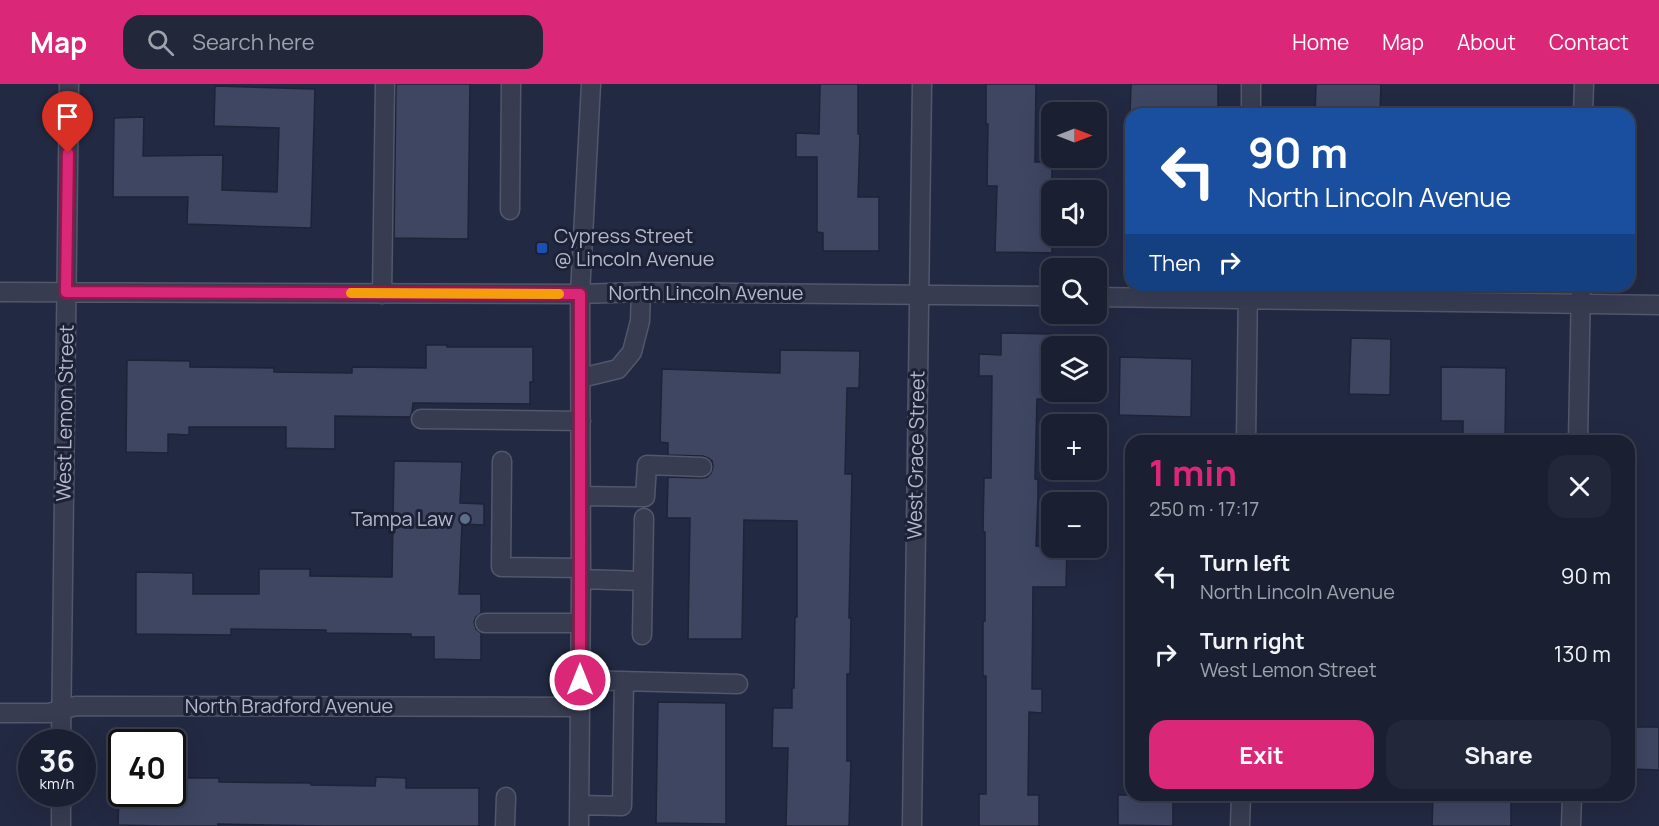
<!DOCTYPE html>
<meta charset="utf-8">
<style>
body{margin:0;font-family:Manrope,sans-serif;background:#23273a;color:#f1f3f6;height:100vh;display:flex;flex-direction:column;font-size:22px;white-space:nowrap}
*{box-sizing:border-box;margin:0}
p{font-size:20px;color:#9fa2ac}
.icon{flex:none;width:33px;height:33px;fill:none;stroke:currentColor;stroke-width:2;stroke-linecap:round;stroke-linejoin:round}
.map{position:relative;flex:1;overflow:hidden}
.drawer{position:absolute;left:1125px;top:351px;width:510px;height:366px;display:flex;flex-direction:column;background:#1a1f32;border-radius:18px;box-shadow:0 6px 24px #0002,0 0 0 2px #383d4d}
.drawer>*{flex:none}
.banner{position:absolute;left:1125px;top:24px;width:510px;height:183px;border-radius:18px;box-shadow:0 6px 24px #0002,0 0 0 2px #383d4d;background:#1a4fa0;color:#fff;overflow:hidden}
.needle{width:39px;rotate:90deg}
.fabs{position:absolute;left:1041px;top:18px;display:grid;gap:12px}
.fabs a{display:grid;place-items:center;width:66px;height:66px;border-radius:12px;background:#1a1f32;box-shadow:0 6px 24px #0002,0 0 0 2px #383d4d;font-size:30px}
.speed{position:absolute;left:18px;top:645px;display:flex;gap:12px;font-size:30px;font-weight:700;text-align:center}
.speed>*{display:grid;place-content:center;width:78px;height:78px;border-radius:50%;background:#1a1f32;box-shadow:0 6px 24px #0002,0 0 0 2px #383d4d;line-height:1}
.speed small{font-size:15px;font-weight:400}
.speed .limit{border:3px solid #111;border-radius:9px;background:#fff;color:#111}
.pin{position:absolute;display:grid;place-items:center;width:51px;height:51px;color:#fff;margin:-62px -26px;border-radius:50% 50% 50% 0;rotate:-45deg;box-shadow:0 0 6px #0007}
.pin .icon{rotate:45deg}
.me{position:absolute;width:66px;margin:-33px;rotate:0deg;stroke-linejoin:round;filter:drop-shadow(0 0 4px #0008)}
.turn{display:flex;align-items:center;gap:21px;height:126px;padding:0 24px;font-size:27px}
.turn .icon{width:78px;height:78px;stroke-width:2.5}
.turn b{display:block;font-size:42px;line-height:51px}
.then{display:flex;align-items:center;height:57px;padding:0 24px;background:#0003;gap:12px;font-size:22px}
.round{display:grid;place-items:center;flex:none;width:63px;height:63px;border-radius:18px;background:#23273a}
.summary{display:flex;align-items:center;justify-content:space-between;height:102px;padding:0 24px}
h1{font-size:36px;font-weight:700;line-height:45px;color:#db2777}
.primary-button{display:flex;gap:12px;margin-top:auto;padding:12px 24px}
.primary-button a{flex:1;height:69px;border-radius:18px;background:#db2777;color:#fff;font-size:24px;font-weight:700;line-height:69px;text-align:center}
.primary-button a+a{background:#23273a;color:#f1f3f6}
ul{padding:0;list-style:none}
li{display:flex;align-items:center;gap:18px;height:78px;padding:0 24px}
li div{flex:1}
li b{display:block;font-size:22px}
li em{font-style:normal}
header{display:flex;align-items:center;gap:36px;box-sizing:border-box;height:84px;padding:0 30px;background:#db2777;color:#fff}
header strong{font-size:28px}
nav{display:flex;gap:33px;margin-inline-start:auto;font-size:21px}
.search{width:420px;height:54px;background:#23273a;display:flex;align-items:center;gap:15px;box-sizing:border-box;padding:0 21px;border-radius:18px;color:#9fa2ac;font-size:22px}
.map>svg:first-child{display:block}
.building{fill:#3e4662;stroke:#1e2338;stroke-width:1.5}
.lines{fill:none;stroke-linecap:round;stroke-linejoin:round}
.minor-casing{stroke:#52576c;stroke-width:21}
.minor{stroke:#373c51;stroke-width:18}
.route-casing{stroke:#8e194d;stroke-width:15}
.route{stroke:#db2777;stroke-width:10}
.slow{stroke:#f59e0b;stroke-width:10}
.transit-dot{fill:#1a4fb4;stroke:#1c2136;stroke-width:2}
.service-dot{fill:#5c6f8a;stroke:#1c2136;stroke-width:2}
.labels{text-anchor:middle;stroke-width:6;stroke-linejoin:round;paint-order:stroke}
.poi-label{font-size:20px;fill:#b3b8cc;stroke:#1c2136;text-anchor:start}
.street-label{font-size:20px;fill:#b3b8cc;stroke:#1c2136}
</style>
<header>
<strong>Map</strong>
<div class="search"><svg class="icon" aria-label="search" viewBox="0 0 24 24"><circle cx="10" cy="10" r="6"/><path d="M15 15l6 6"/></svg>Search here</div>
<nav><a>Home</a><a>Map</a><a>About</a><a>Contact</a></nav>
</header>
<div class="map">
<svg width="1659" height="742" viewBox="0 0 1659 742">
<rect width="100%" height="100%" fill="#222942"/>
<path class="building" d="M 396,0 L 470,0 L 468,155 L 394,154 Z
M 820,0 L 858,0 L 858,50 L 860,50 L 858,113 L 879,113 L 879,167 L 823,167 L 823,149 L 817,148 L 817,73 L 796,73 L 796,49 L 819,50 Z
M 986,0 L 1036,0 L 1035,78 L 1052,78 L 1052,169 L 995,168 L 997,102 L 987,102 L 988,40 L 986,40 Z
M 1131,0 L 1218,0 L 1218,30 L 1130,30 Z
M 1316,0 L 1381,0 L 1380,30 L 1315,30 Z
M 215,2 L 315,5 L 311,144 L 187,140 L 188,113 L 113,113 L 114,34 L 144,33 L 143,72 L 223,71 L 222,106 L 277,108 L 279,44 L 214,42 Z
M 1001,249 L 1052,250 L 1052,315 L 1037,315 L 1035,395 L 1038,395 L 1038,413 L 1036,462 L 1067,464 L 1066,503 L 1033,503 L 1032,605 L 1042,605 L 1042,629 L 1029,628 L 1028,711 L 1039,711 L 1039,742 L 979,742 L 979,710 L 986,710 L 986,592 L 983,592 L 983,537 L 985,537 L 985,448 L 983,448 L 984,394 L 991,394 L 992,292 L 979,292 L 979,270 L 1001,271 Z
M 1351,254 L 1391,255 L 1390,311 L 1349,310 Z
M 426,261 L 447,261 L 447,263 L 533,263 L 533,298 L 530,298 L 530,320 L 413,319 L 412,328 L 410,333 L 335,332 L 335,365 L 286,364 L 286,343 L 189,343 L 189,351 L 168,350 L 168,369 L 126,368 L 127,276 L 190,277 L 190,283 L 274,284 L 274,288 L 352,289 L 352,283 L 426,284 Z
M 780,266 L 860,267 L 859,304 L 847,304 L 845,390 L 852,390 L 849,534 L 851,534 L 850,590 L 847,590 L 847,677 L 851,677 L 849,742 L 786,742 L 788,664 L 772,664 L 773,624 L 792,624 L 792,604 L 794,604 L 795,533 L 797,533 L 797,437 L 744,436 L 742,555 L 688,555 L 690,434 L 667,434 L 668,393 L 702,394 L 707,393 L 711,389 L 713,383 L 712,377 L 708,374 L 703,372 L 668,371 L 668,359 L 660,358 L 662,285 L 780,289 Z
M 1120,273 L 1192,275 L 1191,333 L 1119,331 Z
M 1441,283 L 1506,284 L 1505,356 L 1463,355 L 1463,337 L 1441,337 Z
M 394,377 L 462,378 L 460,419 L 484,420 L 484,441 L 462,440 L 459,510 L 481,510 L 481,529 L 476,533 L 474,538 L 476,545 L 481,549 L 481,576 L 434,575 L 434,553 L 411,553 L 411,550 L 326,549 L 326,546 L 231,545 L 231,551 L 136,550 L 136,488 L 193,489 L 193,510 L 259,510 L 259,485 L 310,485 L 310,492 L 392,493 Z
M 658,618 L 726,619 L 726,740 L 656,739 Z
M 1634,643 L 1659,643 L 1659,686 L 1632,685 Z
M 376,693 L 406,694 L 406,704 L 479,704 L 479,742 L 323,742 L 218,740 L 218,742 L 162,742 L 118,741 L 119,710 L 172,710 L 172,705 L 180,705 L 180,694 L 219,694 L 219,698 L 311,699 L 311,701 L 375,702 Z
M 1118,711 L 1173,711 L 1173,742 L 1118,741 Z
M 1433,711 L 1511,711 L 1511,742 L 1432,742 Z"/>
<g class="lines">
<g class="minor-casing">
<path id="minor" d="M 1251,30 L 1251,0
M 1583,30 L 1584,0
M 510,126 L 511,0
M 0,208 L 580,210 L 641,208 L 1052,212
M 382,210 L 385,0
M 1096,213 L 1659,221
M 581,294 L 618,285 L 632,268 L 640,237 L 641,208
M 421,335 L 581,337
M 1246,357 L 1248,201
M 1578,357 L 1581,201
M 502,377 L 501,483 L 581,484
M 581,412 L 645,413 L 647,381 L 702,383
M 581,495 L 643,497
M 485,539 L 580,539
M 642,551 L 644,434
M 580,596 L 738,600
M 0,629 L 49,629 L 76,622 L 580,623
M 61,658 L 69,0
M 579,721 L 622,722 L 624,597
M 61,742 L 61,710
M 505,742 L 506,713
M 579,742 L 581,495 L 580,210 L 591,0
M 912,742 L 922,0
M 1240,742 L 1241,711
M 1571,742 L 1572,711"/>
</g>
<use href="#minor" class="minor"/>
</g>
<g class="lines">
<g class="route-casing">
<path id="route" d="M 68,69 L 66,208 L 580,210 L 580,596"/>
</g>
<use href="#route" class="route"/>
<path class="slow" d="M 351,209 L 559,210"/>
</g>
<rect class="transit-dot" x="536" y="158" width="12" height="12" rx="3"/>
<circle class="service-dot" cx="465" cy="435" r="6"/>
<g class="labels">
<g class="poi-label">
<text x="554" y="159">Cypress Street<tspan x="554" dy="23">@ Lincoln Avenue</tspan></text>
<text x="453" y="442" text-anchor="end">Tampa Law</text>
</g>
<g class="street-label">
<text x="706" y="216">North Lincoln Avenue</text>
<text transform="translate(65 329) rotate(-89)" y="7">West Lemon Street</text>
<text transform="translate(916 371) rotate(-89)" y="7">West Grace Street</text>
<text x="289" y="629">North Bradford Avenue</text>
</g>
</g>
</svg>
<div class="fabs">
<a><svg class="needle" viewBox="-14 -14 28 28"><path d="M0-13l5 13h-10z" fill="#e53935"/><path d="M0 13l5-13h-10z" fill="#9fa2ac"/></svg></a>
<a><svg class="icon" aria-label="sound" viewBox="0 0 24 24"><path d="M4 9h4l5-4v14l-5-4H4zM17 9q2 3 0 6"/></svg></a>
<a><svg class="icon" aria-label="search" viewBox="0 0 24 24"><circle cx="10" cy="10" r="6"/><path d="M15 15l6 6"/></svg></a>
<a><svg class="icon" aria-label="layers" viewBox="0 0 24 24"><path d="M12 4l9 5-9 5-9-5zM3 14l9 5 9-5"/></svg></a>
<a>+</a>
<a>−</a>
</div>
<div class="speed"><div>36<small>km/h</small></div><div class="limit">40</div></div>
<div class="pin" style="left:68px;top:69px;background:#d93025"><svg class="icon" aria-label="arrive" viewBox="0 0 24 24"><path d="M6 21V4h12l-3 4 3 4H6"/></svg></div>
<svg class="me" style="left:580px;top:596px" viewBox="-20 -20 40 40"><circle r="17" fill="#db2777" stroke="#fff" stroke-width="3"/><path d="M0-11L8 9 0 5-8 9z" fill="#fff"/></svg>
<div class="banner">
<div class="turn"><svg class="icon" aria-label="left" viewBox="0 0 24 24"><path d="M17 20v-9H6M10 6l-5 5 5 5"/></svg><div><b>90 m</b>North Lincoln Avenue</div></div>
<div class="then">Then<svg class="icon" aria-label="right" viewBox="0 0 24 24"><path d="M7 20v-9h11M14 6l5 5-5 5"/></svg></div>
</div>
<section class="drawer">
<div class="summary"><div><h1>1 min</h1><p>250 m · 17:17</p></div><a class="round"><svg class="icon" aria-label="close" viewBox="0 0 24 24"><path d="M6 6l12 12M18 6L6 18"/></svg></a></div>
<ul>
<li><svg class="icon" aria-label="left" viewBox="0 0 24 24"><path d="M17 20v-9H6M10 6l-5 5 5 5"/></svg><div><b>Turn left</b><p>North Lincoln Avenue</p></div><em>90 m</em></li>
<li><svg class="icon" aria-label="right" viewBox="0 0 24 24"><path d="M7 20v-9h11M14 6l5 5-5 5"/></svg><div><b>Turn right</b><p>West Lemon Street</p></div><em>130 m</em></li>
</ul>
<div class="primary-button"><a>Exit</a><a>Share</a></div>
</section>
</div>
